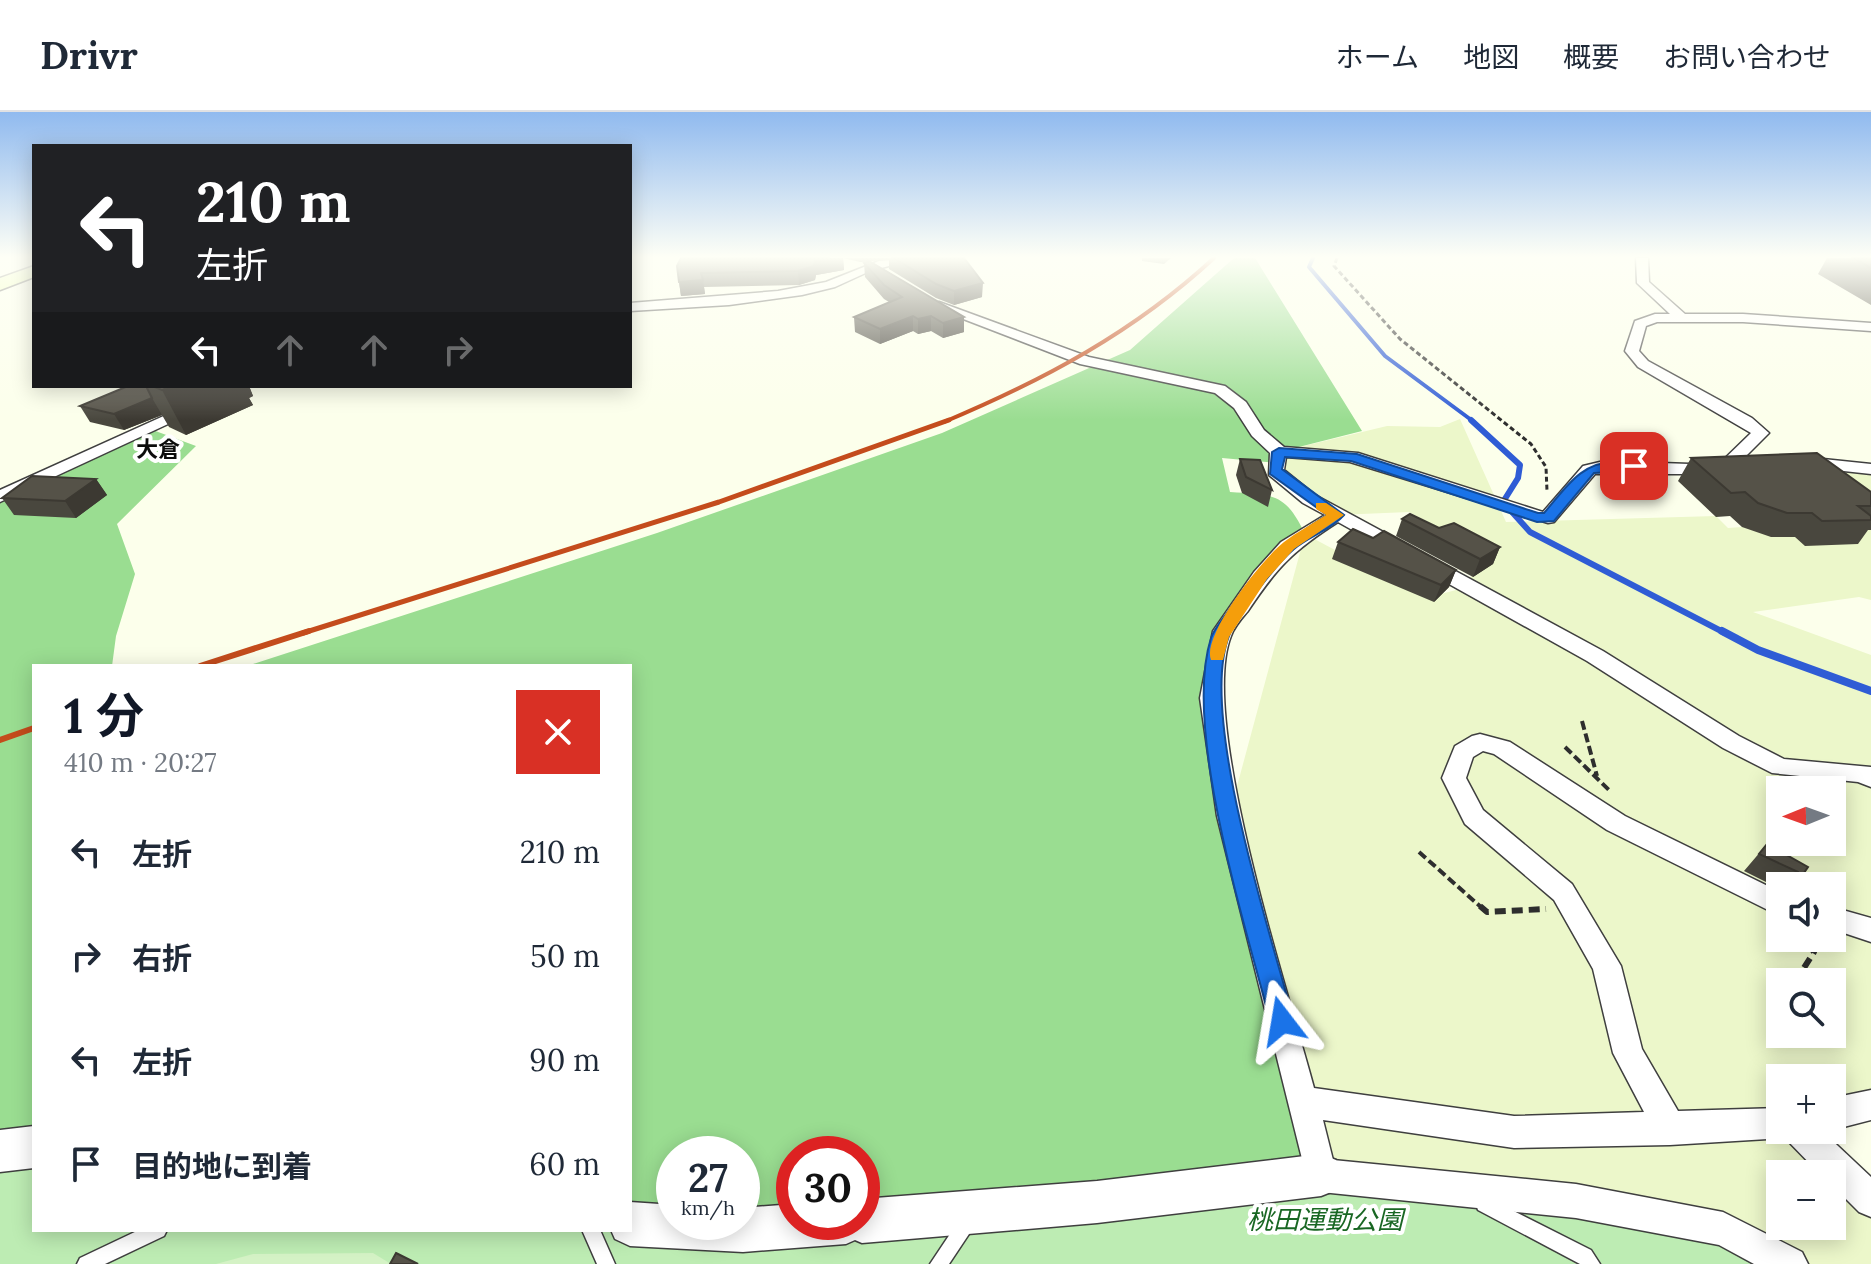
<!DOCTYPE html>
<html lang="ja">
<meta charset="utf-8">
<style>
body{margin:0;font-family:Lora,"Noto Sans JP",serif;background:#f2f2f3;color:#1f2937;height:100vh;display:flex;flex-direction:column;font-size:30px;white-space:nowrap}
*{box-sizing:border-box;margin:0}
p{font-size:26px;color:#747a83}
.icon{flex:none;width:44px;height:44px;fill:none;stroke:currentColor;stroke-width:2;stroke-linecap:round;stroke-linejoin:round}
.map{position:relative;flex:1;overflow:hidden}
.sheet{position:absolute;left:32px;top:552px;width:600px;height:568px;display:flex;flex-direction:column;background:#fff;border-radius:0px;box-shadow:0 4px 20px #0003}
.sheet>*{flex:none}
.hud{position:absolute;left:32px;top:32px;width:600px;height:244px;border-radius:0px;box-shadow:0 4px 20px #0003;background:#202124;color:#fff;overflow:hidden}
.needle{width:52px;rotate:269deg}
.controls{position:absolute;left:1766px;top:664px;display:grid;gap:16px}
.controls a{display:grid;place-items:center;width:80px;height:80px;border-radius:0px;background:#fff;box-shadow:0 4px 20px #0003;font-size:40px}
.speed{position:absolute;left:656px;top:1024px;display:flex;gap:16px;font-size:40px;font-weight:700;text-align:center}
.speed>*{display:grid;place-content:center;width:104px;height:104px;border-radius:50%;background:#fff;box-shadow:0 4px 20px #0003;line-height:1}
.speed small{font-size:20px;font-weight:400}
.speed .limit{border:12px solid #d22;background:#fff;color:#111}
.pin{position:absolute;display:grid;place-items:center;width:68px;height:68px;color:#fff;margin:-34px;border-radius:16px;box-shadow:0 4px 12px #0006}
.me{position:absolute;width:88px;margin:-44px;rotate:346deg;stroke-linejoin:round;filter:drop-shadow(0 0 6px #0008)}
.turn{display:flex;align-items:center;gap:28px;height:168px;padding:0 32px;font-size:36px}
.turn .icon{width:104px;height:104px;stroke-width:2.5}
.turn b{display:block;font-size:56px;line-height:68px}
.lanes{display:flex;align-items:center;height:76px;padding:0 32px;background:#0003;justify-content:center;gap:40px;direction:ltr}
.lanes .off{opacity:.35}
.round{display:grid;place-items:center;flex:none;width:84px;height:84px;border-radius:0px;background:#f2f2f3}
.summary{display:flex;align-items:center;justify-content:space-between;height:136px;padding:0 32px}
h1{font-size:48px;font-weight:700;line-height:60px;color:#111827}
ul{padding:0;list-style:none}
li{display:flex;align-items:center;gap:24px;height:104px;padding:0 32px}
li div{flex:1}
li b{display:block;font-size:30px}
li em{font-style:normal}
header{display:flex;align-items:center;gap:48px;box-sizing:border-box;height:112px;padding:0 40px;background:#fff;border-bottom:2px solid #e0e1e3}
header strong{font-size:38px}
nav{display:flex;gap:44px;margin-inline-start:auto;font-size:28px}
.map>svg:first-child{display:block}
.farmland{fill:#ecf7ca;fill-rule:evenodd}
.green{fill:#bdecb3}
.forest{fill:#9add91;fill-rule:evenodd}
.pitch{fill:#d4f2c5}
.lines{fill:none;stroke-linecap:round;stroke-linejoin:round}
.stream-far2{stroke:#2f5cd5;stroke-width:4}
.stream-far1{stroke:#2f5cd5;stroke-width:6}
.stream{stroke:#2f5cd5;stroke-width:8}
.service-casing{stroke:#3f3f3f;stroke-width:3}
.minor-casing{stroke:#3f3f3f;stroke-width:3}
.tertiary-casing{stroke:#3f3f3f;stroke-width:3}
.secondary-casing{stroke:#2e2e2e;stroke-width:3}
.path-far2{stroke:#2e2e2e;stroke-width:3;stroke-dasharray:5 3;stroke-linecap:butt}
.path-far1{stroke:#2e2e2e;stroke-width:4;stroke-dasharray:9 4;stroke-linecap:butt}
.path{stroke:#2e2e2e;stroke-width:6;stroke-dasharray:11 6;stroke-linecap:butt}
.service{fill:#fff;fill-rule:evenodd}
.minor{fill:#fff;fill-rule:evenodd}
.tertiary{fill:#fff;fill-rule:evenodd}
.secondary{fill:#ebffa6;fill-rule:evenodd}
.rail-far2{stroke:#c44c1c;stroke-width:4}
.rail-far1{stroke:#c44c1c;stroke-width:5}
.rail{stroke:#c44c1c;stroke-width:6}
.wall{fill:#49473e}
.shaded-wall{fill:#3c3932}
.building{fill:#555248;stroke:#3c3932;stroke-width:2}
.route{fill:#1a73e8;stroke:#114b97;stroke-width:2}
.slow{fill:#f59e0b}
.labels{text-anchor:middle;stroke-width:8;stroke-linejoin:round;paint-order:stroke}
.far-quarter-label{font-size:22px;font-weight:bold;fill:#0c0c0c;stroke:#fff}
.near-park-label{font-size:26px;font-style:italic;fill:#196723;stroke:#fff}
</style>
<header>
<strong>Drivr</strong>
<nav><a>ホーム</a><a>地図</a><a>概要</a><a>お問い合わせ</a></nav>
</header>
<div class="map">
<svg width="1871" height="1152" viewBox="0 0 1871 1152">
<rect width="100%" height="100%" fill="#fcffeb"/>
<path class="farmland" d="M 1460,307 L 1506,410 L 1716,404 L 1728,416 L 1865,406 L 1796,349 L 1871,357 L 1871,488 L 1859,485 L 1753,500 L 1871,543 L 1871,999 L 1832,1002 L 1832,966 L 1780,966 L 1780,1018 L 1871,1088 L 1871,1152 L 1786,1152 L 1321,1063 L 1229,704 L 1305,422 L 1425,486 L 1464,476 L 1486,441 L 1409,400 L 1337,403 L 1275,359 L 1279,340 L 1387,314 L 1440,315 ZM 1780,678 L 1832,678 L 1832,730 L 1780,730 ZM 1780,774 L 1832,774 L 1832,826 L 1780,826 ZM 1780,870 L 1832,870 L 1832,922 L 1780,922 ZM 1780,1062 L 1832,1062 L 1832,1114 L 1780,1114 Z"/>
<path class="green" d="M 0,1042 L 34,1044 L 34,1118 L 744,1118 L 862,1110 L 1212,1075 L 1530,1077 L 1790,1152 L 0,1152 Z"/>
<path class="forest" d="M 1234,146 L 1255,146 L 1362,319 L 1279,340 L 1277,351 L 1222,346 L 1230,380 C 1273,383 1285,380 1305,422 L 1232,507 L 1211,586 L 1321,1063 L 862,1109 L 862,1042 L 794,1042 L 794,1110 L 743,1118 L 630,1106 L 630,554 L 247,554 L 657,421 L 942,321 L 1130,238 ZM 674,1042 L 742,1042 L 742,1110 L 674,1110 Z
M 142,314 L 196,334 L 117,412 L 135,462 L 116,524 L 112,554 L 34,554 L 34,1044 L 0,1042 L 0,377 Z"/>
<path class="pitch" d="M 373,1141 L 391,1152 L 216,1152 L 253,1142 Z"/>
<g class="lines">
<path class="stream-far2" d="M 1313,146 L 1309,155 L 1385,244 L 1474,310"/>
<path class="stream-far1" d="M 1471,308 L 1520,353 L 1518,366 L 1503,390 L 1530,420 L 1725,521"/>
<path class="stream" d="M 1722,519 L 1758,538 L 1871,579"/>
<g class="service-casing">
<path id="service" d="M 1484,1084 L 1591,1138 L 1600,1152 L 1580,1152 L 1478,1098 L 1476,1092 L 1478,1086 Z
M 966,1104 L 972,1107 L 975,1113 L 949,1152 L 930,1152 L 960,1107 Z
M 139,1118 L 167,1118 L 164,1124 L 105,1152 L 77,1152 L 80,1146 Z
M 582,1118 L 600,1118 L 615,1152 L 597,1152 Z"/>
</g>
<g class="minor-casing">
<path id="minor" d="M 919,146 L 870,159 L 835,175 L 802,183 L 729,193 L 630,199 L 630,191 L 778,179 L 826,170 L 879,149 Z
M 1636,146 L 1648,146 L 1649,170 L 1685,202 L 1743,202 L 1871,211 L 1871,219 L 1743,210 L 1657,210 L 1646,214 L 1639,239 L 1648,249 L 1752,306 L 1769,321 L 1729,361 L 1723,362 L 1595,362 L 1554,410 L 1548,411 L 1350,350 L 1286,345 L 1284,358 L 1315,383 L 1603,539 L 1739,624 L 1784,647 L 1871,655 L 1871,675 L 1858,670 L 1772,661 L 1723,636 L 1587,549 L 1338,410 C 1294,438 1277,455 1248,499 C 1242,506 1234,515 1231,524 C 1198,607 1289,882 1314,976 L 1514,1004 L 1644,1000 L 1613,941 L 1593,857 L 1554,788 L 1465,712 L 1442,666 L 1455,634 L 1472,624 L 1480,622 L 1510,630 L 1625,704 L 1780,780 L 1780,804 L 1607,718 L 1494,642 L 1483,639 L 1473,645 L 1466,666 L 1483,698 L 1572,772 L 1621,854 L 1642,937 L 1678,999 L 1780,996 L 1780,1018 L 1821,1018 L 1871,1065 L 1871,1105 L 1859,1100 L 1832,1073 L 1832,1062 L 1820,1062 L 1785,1026 L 1670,1033 L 1514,1036 L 1323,1008 L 1333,1048 L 1576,1072 L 1723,1100 L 1802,1140 L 1808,1152 L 1754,1152 L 1719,1133 L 1576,1106 L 1321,1080 L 1309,1075 L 1217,704 L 1200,586 L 1213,519 L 1254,460 L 1281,430 L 1325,403 L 1303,391 L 1269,363 L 1270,341 L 1252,324 L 1234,296 L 1215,281 L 1080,252 L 927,193 L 939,190 L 1089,245 L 1225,274 L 1246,290 L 1264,318 L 1284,335 L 1358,341 L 1543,400 L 1583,354 L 1604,349 L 1718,353 L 1751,321 L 1638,255 L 1625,239 L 1635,209 L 1655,202 L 1670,202 L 1637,171 Z
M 230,274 L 250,274 L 0,390 L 0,378 Z
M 1804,345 L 1871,352 L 1871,362 L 1798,354 L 1798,346 Z
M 1832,795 L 1871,806 L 1871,830 L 1832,817 Z
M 1871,978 L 1871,1008 L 1832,1018 L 1832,986 Z"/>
</g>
<g class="tertiary-casing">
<path id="tertiary" d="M 34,1014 L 34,1056 L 0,1060 L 0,1018 Z
M 1321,1042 L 1336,1048 L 1342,1063 L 1336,1078 L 1321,1084 L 1097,1111 L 862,1131 L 855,1128 L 846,1132 L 743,1140 L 630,1134 L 615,1127 L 611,1118 L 630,1118 L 630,1090 L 674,1093 L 674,1110 L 742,1110 L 742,1096 L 794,1092 L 794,1110 L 862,1110 L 862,1087 L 1097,1069 Z"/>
</g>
<g class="secondary-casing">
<path id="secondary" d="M 34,154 L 34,165 L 0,178 L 0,166 Z"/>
</g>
<path class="path-far2" d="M 1337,146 L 1334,154 L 1400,227 L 1531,332 L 1546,355 L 1547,379"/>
<path class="path-far1" d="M 1582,609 L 1597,664
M 1565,635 L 1611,680
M 1419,740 L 1482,796"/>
<path class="path" d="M 1480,794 L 1487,800 L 1546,797
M 1795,870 L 1814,840 L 1804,826"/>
<use href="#service" class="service"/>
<use href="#minor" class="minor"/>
<use href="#tertiary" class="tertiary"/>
<use href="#secondary" class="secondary"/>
<path class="rail-far2" d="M 944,310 C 1044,268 1134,220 1214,146"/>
<path class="rail-far1" d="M 303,521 L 719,390 L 949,308"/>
<path class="rail" d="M 200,554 L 309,519
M 0,628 L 34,616"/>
</g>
<path class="wall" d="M 681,146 L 843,146 L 844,158 L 816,163 L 815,168 L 799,173 L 704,175 L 705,182 L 681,184 L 679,170 Z
M 843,146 L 964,146 L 982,185 L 954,193 L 936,186 L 889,157 L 889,147 L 870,149 L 964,205 L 964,220 L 943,226 L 931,219 L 918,222 L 913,219 L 880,232 L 855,220 L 854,205 L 889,190 L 884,187 L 865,165 L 864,151 L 868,149 L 860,150 Z
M 1142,146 L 1171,146 L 1164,152 L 1142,149 Z
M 1827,146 L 1871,146 L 1871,193 L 1818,162 Z
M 128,274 L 249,274 L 253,284 L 249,286 L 253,293 L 186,323 L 169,315 L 162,303 L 124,318 L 90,310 L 80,294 Z
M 1691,346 L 1871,380 L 1871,418 L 1868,418 L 1858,432 L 1805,434 L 1795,425 L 1771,425 L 1742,415 L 1730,404 L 1716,405 L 1678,369 Z
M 1240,347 L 1272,378 L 1268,395 L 1242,381 L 1236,363 Z
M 96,367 L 107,383 L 76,406 L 14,403 L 2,386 Z
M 1402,407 L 1439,416 L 1500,435 L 1493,452 L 1473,465 L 1396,424 Z
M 1338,430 L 1456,458 L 1449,475 L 1434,490 L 1332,447 Z
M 1767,732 L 1808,755 L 1794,774 L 1780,774 L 1780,777 L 1744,759 Z"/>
<path class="shaded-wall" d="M 830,146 L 843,146 L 844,158 L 816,163 L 815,168 L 799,173 L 798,159 L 815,149 Z
M 860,146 L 889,146 L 889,147 L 860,150 Z
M 703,168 L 705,182 L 681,184 L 679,170 Z
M 983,171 L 982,185 L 954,193 L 954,179 Z
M 913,204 L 913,219 L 880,232 L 880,217 Z
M 931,204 L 931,219 L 918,222 L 918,207 Z
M 964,205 L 964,220 L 943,226 L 943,211 Z
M 172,274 L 249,274 L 253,284 L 249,286 L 253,293 L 186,323 L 162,278 Z
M 152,286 L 162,303 L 124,318 L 114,302 Z
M 96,367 L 107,383 L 76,406 L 65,389 Z
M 1500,435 L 1493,452 L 1473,465 L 1480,447 Z
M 1456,458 L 1449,475 L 1434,490 L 1441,473 Z"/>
<path class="building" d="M 681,146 L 830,146 L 815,149 L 814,154 L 798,159 L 701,161 L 703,168 L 679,170 L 677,154 Z
M 894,146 L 964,146 L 983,171 L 954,179 L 936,172 Z
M 1854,146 L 1871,146 L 1871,156 Z
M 869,149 L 964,205 L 943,211 L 931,204 L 918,207 L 913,204 L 880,217 L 854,205 L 902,185 L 884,173 L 864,151 Z
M 128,274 L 146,274 L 152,286 L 114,302 L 80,294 Z
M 152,274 L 172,274 L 162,278 Z
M 1817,341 L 1871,380 L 1871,394 L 1858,394 L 1871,404 L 1871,408 L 1822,409 L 1812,401 L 1787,401 L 1758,391 L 1745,380 L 1731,381 L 1691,346 Z
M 1240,347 L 1260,348 L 1272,378 L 1246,365 Z
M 32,364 L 96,367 L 65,389 L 2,386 Z
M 1410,402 L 1439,416 L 1454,411 L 1500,435 L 1480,447 L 1402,407 Z
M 1353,417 L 1373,426 L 1384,419 L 1456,458 L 1441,473 L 1338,430 Z
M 1767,732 L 1808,755 L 1799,768 L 1798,760 L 1759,742 Z
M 396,1141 L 418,1152 L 390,1152 Z"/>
<linearGradient id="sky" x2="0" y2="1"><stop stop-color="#90baef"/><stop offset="0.47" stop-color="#fefff6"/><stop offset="1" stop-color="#fefff6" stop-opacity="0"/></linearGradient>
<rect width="1871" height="308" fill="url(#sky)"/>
<path class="route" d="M 1279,336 L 1357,342 L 1538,401 L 1544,401 C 1565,377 1581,349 1616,350 C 1625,350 1633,349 1641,354 L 1634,359 L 1594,361 L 1554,409 L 1537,410 L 1351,349 L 1285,345 L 1282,357 L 1344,403 C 1331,418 1309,424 1294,437 C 1276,452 1237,503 1229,524 C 1198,603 1271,823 1294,909 L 1291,917 L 1282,920 L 1273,917 L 1270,909 C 1246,814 1182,617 1211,526 C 1215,515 1225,505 1231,495 C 1262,450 1281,432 1327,403 L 1270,362 L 1272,340 Z"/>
<path class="slow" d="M 1316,391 L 1326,391 L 1344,403 L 1294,437 L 1267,467 L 1229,525 L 1223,548 L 1211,548 C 1201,524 1263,446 1284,430 C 1297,420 1312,412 1326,403 L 1316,397 Z"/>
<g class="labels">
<g class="far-quarter-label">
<text x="158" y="345">大倉</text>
</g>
<g class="near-park-label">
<text x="1325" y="1117">桃田運動公園</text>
</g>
</g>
</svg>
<div class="controls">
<a><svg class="needle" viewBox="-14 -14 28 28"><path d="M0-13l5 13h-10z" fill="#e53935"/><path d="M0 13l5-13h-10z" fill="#747a83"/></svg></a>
<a><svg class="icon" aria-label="sound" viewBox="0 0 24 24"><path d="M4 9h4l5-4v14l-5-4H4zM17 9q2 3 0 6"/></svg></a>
<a><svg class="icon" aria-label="search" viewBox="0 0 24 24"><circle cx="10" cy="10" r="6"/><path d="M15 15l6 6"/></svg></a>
<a>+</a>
<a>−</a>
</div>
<div class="speed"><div>27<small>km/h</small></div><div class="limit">30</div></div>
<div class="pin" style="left:1634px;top:354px;background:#d93025"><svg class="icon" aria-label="arrive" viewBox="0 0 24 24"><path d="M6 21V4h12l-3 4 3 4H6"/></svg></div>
<svg class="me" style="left:1282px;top:909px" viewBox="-20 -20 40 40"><path d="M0-17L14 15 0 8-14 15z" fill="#1a73e8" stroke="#fff" stroke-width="4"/></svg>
<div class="hud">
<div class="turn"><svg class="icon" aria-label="left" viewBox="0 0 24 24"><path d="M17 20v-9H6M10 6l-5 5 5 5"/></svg><div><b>210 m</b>左折</div></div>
<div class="lanes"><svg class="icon" aria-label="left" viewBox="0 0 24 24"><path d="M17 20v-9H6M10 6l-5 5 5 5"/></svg><svg class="icon off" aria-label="ahead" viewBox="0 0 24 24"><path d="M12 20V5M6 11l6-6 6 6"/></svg><svg class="icon off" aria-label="ahead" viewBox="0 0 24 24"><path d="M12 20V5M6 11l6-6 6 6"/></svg><svg class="icon off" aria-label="right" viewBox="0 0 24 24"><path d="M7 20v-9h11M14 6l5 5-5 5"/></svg></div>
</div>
<section class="sheet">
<div class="summary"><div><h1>1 分</h1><p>410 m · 20:27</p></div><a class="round" style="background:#d93025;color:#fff"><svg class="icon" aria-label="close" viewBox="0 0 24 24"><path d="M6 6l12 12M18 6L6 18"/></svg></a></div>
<ul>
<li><svg class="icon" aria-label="left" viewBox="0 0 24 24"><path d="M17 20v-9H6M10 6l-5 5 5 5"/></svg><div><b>左折</b></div><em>210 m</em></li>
<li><svg class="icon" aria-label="right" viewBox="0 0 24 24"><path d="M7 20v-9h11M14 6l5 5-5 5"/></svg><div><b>右折</b></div><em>50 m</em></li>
<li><svg class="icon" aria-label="left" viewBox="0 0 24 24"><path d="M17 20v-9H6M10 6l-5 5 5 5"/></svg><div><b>左折</b></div><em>90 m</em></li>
<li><svg class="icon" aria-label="arrive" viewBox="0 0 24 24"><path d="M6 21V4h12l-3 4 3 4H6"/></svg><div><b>目的地に到着</b></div><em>60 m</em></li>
</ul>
</section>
</div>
